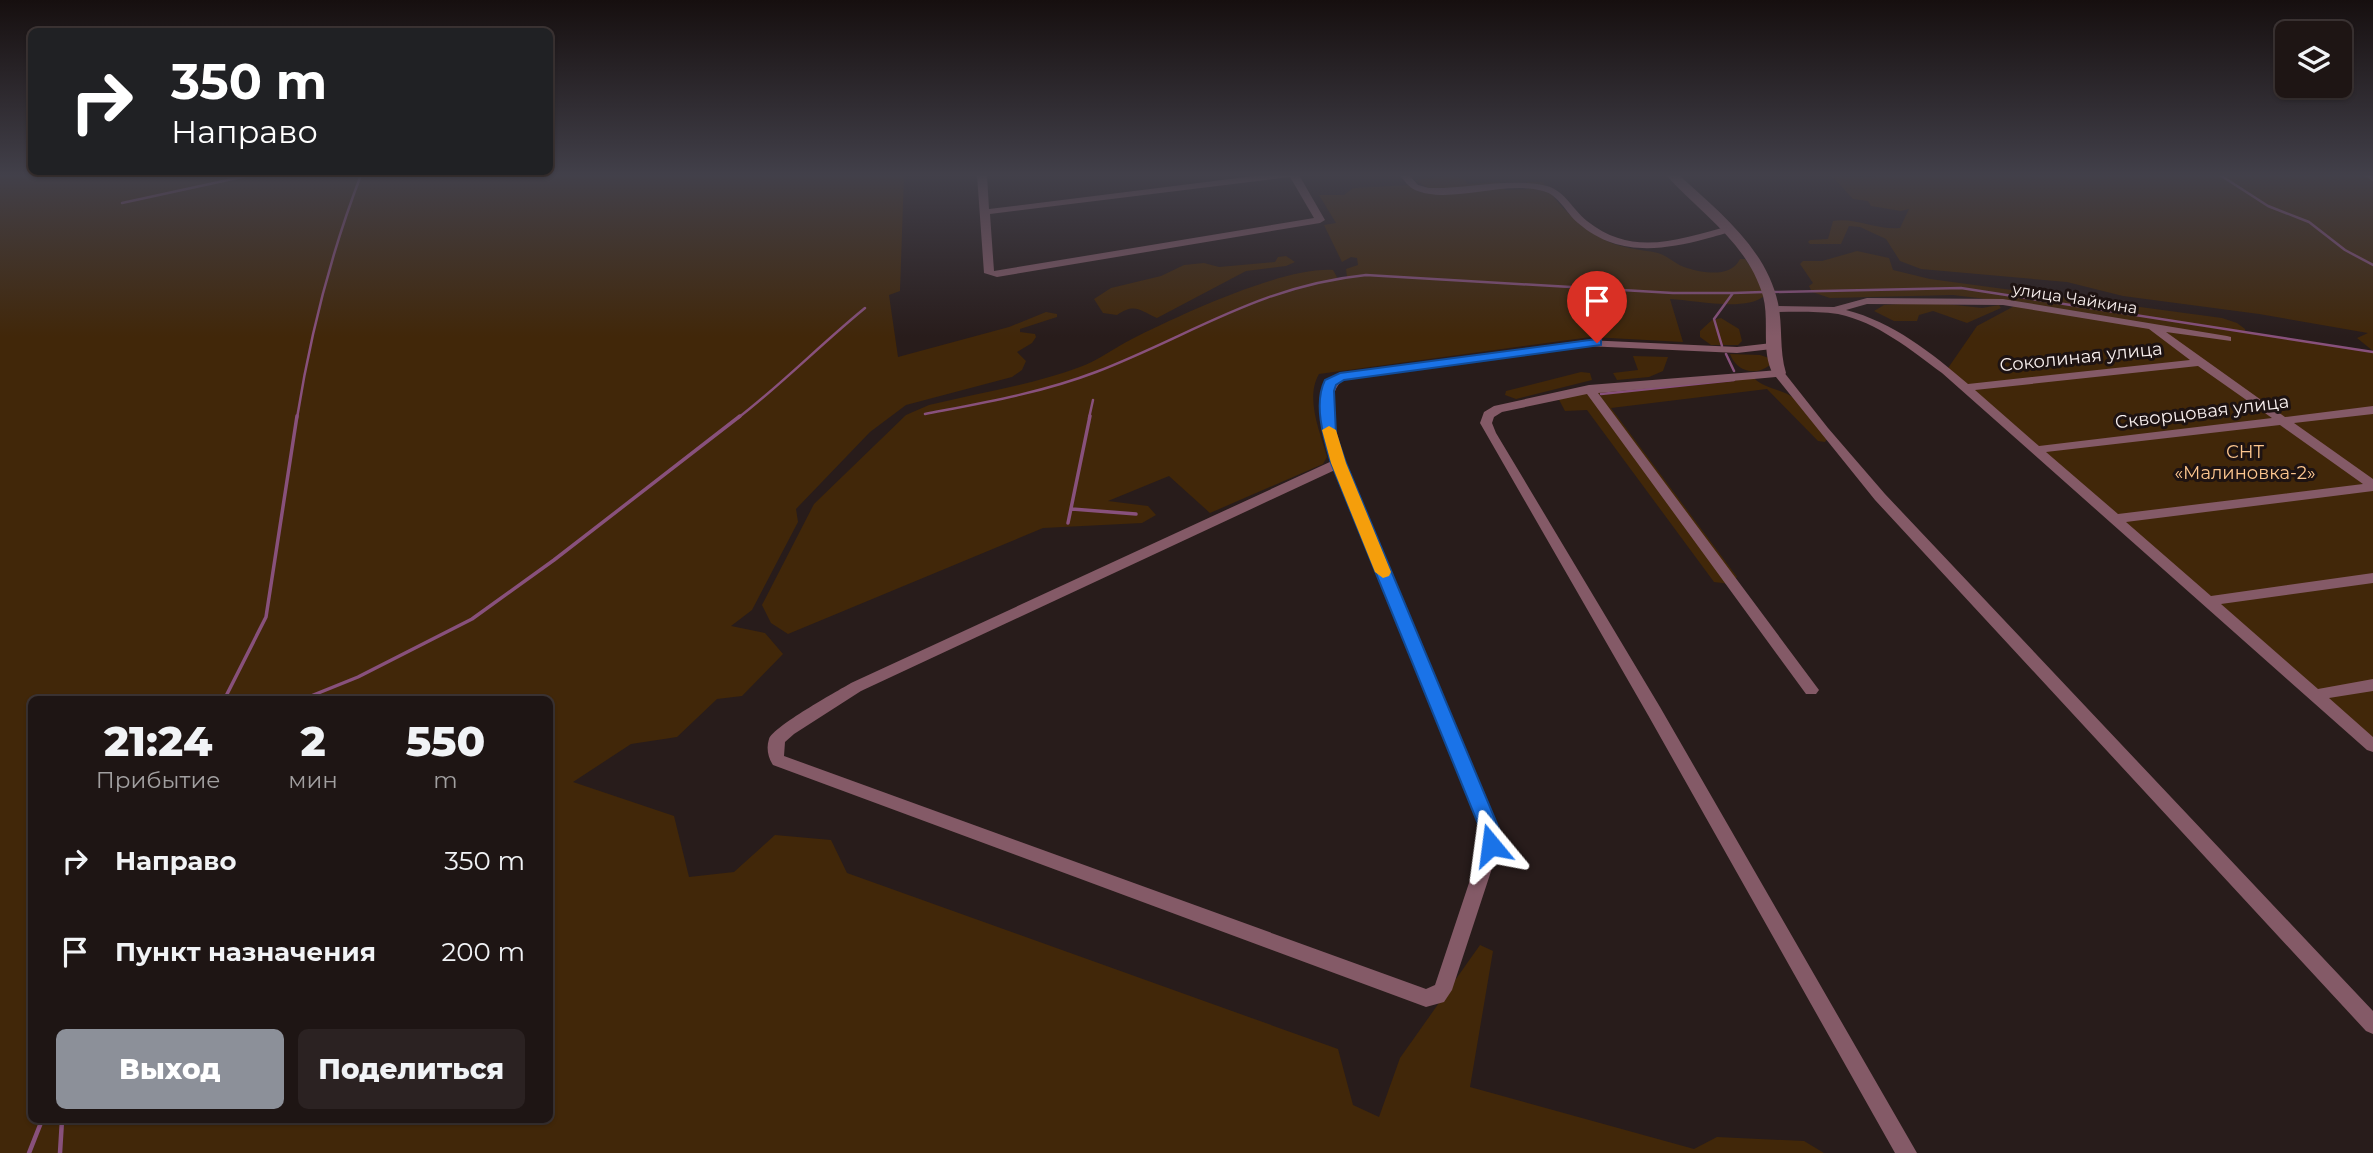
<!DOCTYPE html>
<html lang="ru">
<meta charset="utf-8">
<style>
body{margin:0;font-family:Montserrat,sans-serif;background:#2b2222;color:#f1f3f6;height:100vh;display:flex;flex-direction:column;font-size:26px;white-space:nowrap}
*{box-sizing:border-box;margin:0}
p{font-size:23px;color:#a19fa0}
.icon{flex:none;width:38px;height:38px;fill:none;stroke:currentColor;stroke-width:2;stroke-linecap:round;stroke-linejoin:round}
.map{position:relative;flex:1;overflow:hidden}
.sheet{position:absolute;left:28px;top:696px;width:525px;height:427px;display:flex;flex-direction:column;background:#1e1514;border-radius:10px;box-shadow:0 2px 5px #0004,0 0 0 2px #3c3434}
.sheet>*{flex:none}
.banner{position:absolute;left:28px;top:28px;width:525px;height:147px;border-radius:10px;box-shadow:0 2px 5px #0004,0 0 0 2px #3c3434;background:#202124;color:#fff;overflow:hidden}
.tools{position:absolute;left:2275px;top:21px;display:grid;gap:14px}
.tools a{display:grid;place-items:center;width:77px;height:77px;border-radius:10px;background:#1e1514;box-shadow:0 2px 5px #0004,0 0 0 2px #3c3434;font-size:35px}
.pin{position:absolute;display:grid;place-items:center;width:60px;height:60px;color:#fff;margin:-72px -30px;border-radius:50% 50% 50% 0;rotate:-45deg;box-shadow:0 0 7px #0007}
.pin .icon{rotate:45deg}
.me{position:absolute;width:77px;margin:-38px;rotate:344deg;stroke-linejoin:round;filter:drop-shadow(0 0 5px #0008)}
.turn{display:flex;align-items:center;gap:24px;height:147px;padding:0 28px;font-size:32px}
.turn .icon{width:91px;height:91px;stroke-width:2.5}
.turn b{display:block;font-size:49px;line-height:60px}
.eta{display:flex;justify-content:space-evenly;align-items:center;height:119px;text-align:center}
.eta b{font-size:42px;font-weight:800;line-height:49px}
.cta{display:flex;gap:14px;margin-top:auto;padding:14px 28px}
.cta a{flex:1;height:80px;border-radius:10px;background:#8c9099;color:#fff;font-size:28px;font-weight:800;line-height:80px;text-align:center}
.cta a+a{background:#2b2222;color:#f1f3f6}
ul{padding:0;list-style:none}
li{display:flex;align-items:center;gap:21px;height:91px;padding:0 28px}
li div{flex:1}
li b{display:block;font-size:26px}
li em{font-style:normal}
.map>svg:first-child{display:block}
.green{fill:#412709;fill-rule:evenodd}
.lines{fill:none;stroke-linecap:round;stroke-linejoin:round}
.stream-far2{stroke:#88517c;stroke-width:2.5}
.stream-far1{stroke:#88517c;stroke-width:3.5}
.stream{stroke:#88517c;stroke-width:4.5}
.minor{fill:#845a67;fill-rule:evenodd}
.tertiary{fill:#845a67;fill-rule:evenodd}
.route{fill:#1a73e8;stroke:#114b97;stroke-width:2}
.slow{fill:#f59e0b}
.labels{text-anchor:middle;stroke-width:6;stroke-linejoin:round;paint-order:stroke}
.far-street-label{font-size:16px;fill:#f8efee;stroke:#1e1312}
.street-label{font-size:18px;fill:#f8efee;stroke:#1e1312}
.park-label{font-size:18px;fill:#fdc68f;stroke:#1e1312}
</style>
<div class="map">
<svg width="2373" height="1153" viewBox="0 0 2373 1153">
<rect width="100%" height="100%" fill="#281c1b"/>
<path class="green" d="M 0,175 L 904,175 L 900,291 L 889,295 L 898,357 L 1009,327 L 1046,312 L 1057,314 L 1057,317 L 1020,329 L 1020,332 L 1035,334 L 1036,337 L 1032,343 L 1017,352 L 1026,361 L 1022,370 L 1012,377 L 906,405 L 870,432 L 796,509 L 798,522 L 752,610 L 731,626 L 765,633 L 783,654 L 742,696 L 717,699 L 677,737 L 631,744 L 573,782 L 674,816 L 689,877 L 734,872 L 775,835 L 831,840 L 847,873 L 1338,1049 L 1353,1105 L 1379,1117 L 1400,1058 L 1480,945 L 1493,951 L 1470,1087 L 1694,1149 L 1717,1137 L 1804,1141 L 1824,1153 L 0,1153 ZM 32,700 L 550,700 L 550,1120 L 32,1120 Z
M 1868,175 L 2373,175 L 2373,351 L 2357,338 L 2368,333 L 2259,314 L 2123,296 L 2067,282 L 1921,269 L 1900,261 L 1886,239 L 1860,227 L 1849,226 L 1841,244 L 1810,244 L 1808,242 L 1810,240 L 1828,239 L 1833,221 C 1854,217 1876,230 1900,228 L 1909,209 L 1901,211 L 1871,206 L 1868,201 L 1853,199 L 1832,176 L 1879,178 Z
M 1452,176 L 1464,179 L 1468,184 L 1499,182 L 1505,190 L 1529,189 L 1527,182 L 1543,182 C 1557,205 1578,224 1601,238 C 1617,248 1639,249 1658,253 C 1668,256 1676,265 1687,268 C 1703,273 1731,278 1740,259 L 1745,259 L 1755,273 L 1764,296 C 1745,312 1694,300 1670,299 L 1683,342 L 1591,337 L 1319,374 C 1305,398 1320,432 1327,457 L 1323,464 L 1210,513 L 1169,476 L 1108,501 L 1148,506 L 1156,515 L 1142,523 L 1043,528 L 788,634 L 771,623 L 762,605 L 814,504 L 906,415 L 929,405 C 979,393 1032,385 1080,367 C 1099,360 1114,348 1132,339 C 1180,315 1282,267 1333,270 L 1338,279 L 1347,277 L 1346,269 L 1358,265 L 1357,258 L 1351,257 L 1342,262 L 1324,225 L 1336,223 L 1319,195 L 1344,195 L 1353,188 L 1410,185 L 1419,192 L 1438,194 L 1415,180 Z
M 1857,251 L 1889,258 L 1893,270 L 1930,279 L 2222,318 L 2237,323 L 2245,329 L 2245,332 L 2373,352 L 2373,746 L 1946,371 L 1977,326 L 2020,303 L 1953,295 L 1830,298 L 1812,292 L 1809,286 L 1813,283 L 1800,264 L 1803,261 L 1822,261 Z
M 1286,256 L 1295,262 L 1286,266 L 1246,271 L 1157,318 C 1139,310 1135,303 1117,315 L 1103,313 L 1094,299 L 1111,288 L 1161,276 L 1184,265 L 1204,263 L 1219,267 L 1275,262 L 1278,257 Z
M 1929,302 L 1982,308 L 1999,305 L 2001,308 L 1967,323 L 1933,311 L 1919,315 L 1917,321 L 1894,321 L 1874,311 L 1884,305 Z
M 1721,318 L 1739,329 L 1742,341 L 1738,345 L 1711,345 L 1700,337 L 1700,331 L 1712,320 Z
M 1730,354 L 1760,355 L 1769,358 L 1770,365 C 1755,377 1736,371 1730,354 Z
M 1633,356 L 1668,357 L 1663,371 L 1649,377 L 1617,380 L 1613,373 L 1638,370 Z
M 1581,372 L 1590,373 L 1592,380 L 1516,399 L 1505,395 L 1506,391 Z
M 1754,378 C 1764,389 1783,389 1795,399 C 1807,409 1817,426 1827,439 L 1825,442 L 1818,441 L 1767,389 L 1611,408 L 1737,577 L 1730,584 L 1714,582 L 1587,410 L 1565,411 L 1557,396 Z"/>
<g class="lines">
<path class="stream-far2" d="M 2220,175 L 2268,206 L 2309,222 L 2345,250 L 2373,265
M 122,203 L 251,175
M 1773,292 L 1961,288 L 2373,352
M 1722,346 L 1714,319 L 1733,293 L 1763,292
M 1726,354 L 1734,371
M 1601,394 L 1734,380
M 925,414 C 982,403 1041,393 1096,372 C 1192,335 1259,286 1366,275 L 1673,293 L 1733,293
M 297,418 C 310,336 331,253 361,175
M 738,418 C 782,384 821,344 865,308
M 1089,418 L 1093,400"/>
<path class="stream-far1" d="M 1072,509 L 1136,514
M 1068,523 L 1090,416
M 224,700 L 266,617 L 297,416
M 301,700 L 358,677 L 472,619 L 554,560 L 740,416"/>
<path class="stream" d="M 29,1153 L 42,1120
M 60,1153 L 62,1120"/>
<path class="minor" d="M 977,175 L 987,175 L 989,209 L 1262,175 L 1299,175 L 1325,220 L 1320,223 L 997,277 L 984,273 ZM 1290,177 L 1314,218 L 994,271 L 990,214 Z
M 1400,175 L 1409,175 L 1418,185 L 1429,188 C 1467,189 1509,177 1547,186 C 1565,191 1573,210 1587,221 C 1634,258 1678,239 1730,226 L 1735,229 C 1727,234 1715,236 1705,239 C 1660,251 1616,256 1578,223 C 1566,213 1559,195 1543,191 C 1504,180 1450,205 1415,190 C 1409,187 1404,181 1400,175 Z
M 2364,175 L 2373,175 L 2373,181 Z
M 1867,298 L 2003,299 L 2227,336 L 2231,337 L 2231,341 L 2166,332 L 2285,417 L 2373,406 L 2373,414 L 2294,423 L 2373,479 L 2373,491 L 2126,522 L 2211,596 L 2373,573 L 2373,583 L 2221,604 L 2318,689 L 2373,679 L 2373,691 L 2329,698 L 2373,737 L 2373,752 L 2367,750 L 1942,373 C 1911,350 1877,322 1838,314 C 1816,311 1794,312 1772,312 L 1767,309 L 1772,306 L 1834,307 ZM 1867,304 L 2003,305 L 2149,329 L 2190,360 L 1968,384 C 1932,353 1893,322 1846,310 ZM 2198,366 L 2272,418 L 2039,446 L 1975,390 ZM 2280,425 L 2363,484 L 2118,514 L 2046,452 Z
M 1586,340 L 1737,347 L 1772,343 L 1778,346 L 1772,349 L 1737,353 L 1586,346 L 1343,380 C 1322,396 1338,442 1345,463 L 1499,831 L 1500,844 L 1452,990 L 1444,1002 L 1426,1007 L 773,765 C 768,758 766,748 769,739 C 774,726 836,692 851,683 L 1332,461 C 1323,435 1310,394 1336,375 ZM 1335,470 L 1481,831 L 1482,844 L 1435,985 L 1426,989 L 784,756 L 785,742 L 794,734 L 861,691 Z
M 1779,370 L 1783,371 L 1828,428 L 1885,494 L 2373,1011 L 2373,1034 L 2366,1031 L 1875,500 L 1776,377 L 1598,393 L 1816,686 L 1819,690 L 1816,694 L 1806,694 L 1587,394 L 1502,412 L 1494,417 L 1492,423 L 1496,433 L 1660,707 L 1917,1153 L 1895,1153 L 1648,715 L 1480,423 L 1484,412 L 1494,406 L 1589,385 Z"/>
<path class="tertiary" d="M 1666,175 L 1679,175 C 1718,211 1766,248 1778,303 C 1783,326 1779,350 1786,373 L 1784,376 L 1774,376 C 1760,352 1770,322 1763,296 C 1747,242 1702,215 1666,175 Z"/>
</g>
<linearGradient id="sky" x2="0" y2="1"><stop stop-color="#160f0f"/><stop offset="0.52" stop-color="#42404a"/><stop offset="1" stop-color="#42404a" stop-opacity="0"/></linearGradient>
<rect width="2373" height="337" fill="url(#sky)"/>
<path class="route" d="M 1597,339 L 1601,340 L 1601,345 L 1344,380 L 1336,385 L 1334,391 L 1336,434 L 1346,463 L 1500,831 L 1501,845 L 1498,850 L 1491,853 L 1484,850 L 1481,831 L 1331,463 C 1324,439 1313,404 1325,380 L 1340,373 Z"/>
<path class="slow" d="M 1329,426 L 1336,430 L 1346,463 L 1391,572 L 1389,576 L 1383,578 L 1375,572 L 1331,463 L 1322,430 Z"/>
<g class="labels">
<g class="far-street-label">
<text transform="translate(2075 298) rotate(9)" y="6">улица Чайкина</text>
</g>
<g class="street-label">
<text transform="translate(2081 357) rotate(-6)" y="6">Соколиная улица</text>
<text transform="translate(2202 412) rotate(-7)" y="6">Скворцовая улица</text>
</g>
<g class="park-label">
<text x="2245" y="458">СНТ<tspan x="2245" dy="21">«Малиновка-2»</tspan></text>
</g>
</g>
</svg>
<div class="tools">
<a><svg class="icon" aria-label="layers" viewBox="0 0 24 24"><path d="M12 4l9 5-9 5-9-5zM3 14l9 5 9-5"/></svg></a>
</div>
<div class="pin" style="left:1597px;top:343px;background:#d93025"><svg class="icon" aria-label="arrive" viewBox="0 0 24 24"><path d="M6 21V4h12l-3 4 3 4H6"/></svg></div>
<svg class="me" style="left:1491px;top:845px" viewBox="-20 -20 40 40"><path d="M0-17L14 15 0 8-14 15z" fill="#1a73e8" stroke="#fff" stroke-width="4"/></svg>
<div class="banner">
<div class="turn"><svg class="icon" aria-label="right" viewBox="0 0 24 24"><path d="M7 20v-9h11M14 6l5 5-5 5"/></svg><div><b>350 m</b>Направо</div></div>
</div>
<section class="sheet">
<div class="eta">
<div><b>21:24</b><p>Прибытие</p></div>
<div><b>2</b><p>мин</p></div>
<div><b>550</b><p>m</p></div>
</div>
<ul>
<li><svg class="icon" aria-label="right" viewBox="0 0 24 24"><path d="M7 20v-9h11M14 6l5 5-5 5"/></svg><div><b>Направо</b></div><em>350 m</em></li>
<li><svg class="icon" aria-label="arrive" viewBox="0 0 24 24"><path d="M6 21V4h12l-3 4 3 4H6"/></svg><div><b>Пункт назначения</b></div><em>200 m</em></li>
</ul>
<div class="cta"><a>Выход</a><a>Поделиться</a></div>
</section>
</div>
